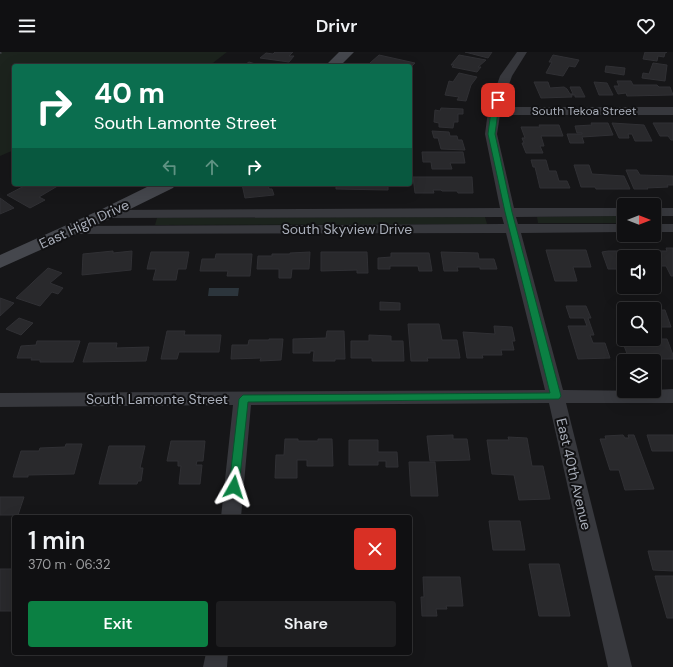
<!DOCTYPE html>
<meta charset="utf-8">
<style>
body{margin:0;font-family:"DM Sans",sans-serif;background:#1e1e20;color:#f1f3f6;height:100vh;display:flex;flex-direction:column;font-size:15px;white-space:nowrap}
*{box-sizing:border-box;margin:0}
p{font-size:13px;color:#9c9d9f}
.icon{flex:none;width:22px;height:22px;fill:none;stroke:currentColor;stroke-width:2;stroke-linecap:round;stroke-linejoin:round}
.map{position:relative;flex:1;overflow:hidden}
.details{position:absolute;left:12px;top:463px;width:400px;height:140px;display:flex;flex-direction:column;background:#101012;border-radius:4px;box-shadow:0 4px 16px #0002,0 0 0 1px #303032}
.details>*{flex:none}
.banner{position:absolute;left:12px;top:12px;width:400px;height:122px;border-radius:4px;box-shadow:0 4px 16px #0002,0 0 0 1px #303032;background:#0b6e4f;color:#fff;overflow:hidden}
.needle{width:26px;rotate:90deg}
.controls{position:absolute;left:617px;top:146px;display:grid;gap:8px}
.controls a{display:grid;place-items:center;width:44px;height:44px;border-radius:4px;background:#101012;box-shadow:0 4px 16px #0002,0 0 0 1px #303032;font-size:20px}
.pin{position:absolute;display:grid;place-items:center;width:34px;height:34px;color:#fff;margin:-17px;border-radius:8px;box-shadow:0 2px 6px #0006}
.me{position:absolute;width:44px;margin:-22px;rotate:6deg;stroke-linejoin:round;filter:drop-shadow(0 0 3px #0008)}
.turn{display:flex;align-items:center;gap:14px;height:84px;padding:0 16px;font-size:18px}
.turn .icon{width:52px;height:52px;stroke-width:2.5}
.turn b{display:block;font-size:28px;line-height:34px}
.lanes{display:flex;align-items:center;height:38px;padding:0 16px;background:#0003;justify-content:center;gap:20px;direction:ltr}
.lanes .off{opacity:.35}
.round{display:grid;place-items:center;flex:none;width:42px;height:42px;border-radius:4px;background:#1e1e20}
.headline{display:flex;align-items:center;justify-content:space-between;height:68px;padding:0 16px}
h1{font-size:24px;font-weight:600;line-height:30px}
.action{display:flex;gap:8px;margin-top:auto;padding:8px 16px}
.action a{flex:1;height:46px;border-radius:4px;background:#0b8043;color:#fff;font-size:16px;font-weight:600;line-height:46px;text-align:center}
.action a+a{background:#1e1e20;color:#f1f3f6}
header{display:flex;justify-content:space-between;align-items:center;height:52px;padding:0 16px;background:#101012;font-size:18px;font-weight:600}
.map>svg:first-child{display:block}
.green{fill:#1c231d}
.water{fill:#2c353c}
.building{fill:#29292c;stroke:#303034}
.lines{fill:none;stroke-linecap:round;stroke-linejoin:round}
.path{stroke:#3d3f44;stroke-width:2;stroke-dasharray:1.5 2;stroke-linecap:butt}
.minor{fill:#37383d;fill-rule:evenodd}
.secondary{fill:#45474d;fill-rule:evenodd}
.route{fill:#0b8043;stroke:#07532c}
.labels{text-anchor:middle;stroke-width:4;stroke-linejoin:round;paint-order:stroke}
.far-street-label{font-size:12px;fill:#a8adb8;stroke:#111113}
.street-label{font-size:14px;fill:#a8adb8;stroke:#111113}
</style>
<header><svg class="icon" aria-label="menu" viewBox="0 0 24 24"><path d="M4 6h16M4 12h16M4 18h16"/></svg>Drivr<svg class="icon" aria-label="heart" viewBox="0 0 24 24"><path d="M12 20l-8-8c-3-5 5-10 8-4 3-6 11-1 8 4z"/></svg></header>
<div class="map">
<svg width="673" height="615" viewBox="0 0 673 615">
<rect width="100%" height="100%" fill="#161618"/>
<path class="green" d="M 0,0 L 227,0 L 209,14 L 14,14 L 14,98 L 0,104 Z
M 624,164 L 624,171 L 538,171 L 537,165 Z
M 485,165 L 487,172 L 155,173 L 157,166 Z"/>
<path class="water" d="M 209,236 L 239,236 L 238,244 L 208,244 Z"/>
<path class="building" d="M 275,0 L 293,0 L 289,4 L 294,4 L 289,10 L 260,6 L 266,1 L 273,2 Z
M 465,0 L 492,0 L 488,6 Z
M 645,0 L 667,0 L 665,1 L 664,5 L 658,4 L 657,9 L 643,7 Z
M 379,3 L 415,11 L 410,16 L 410,14 L 381,14 L 370,11 Z
M 459,3 L 486,8 L 478,15 L 481,15 L 477,20 L 452,15 L 454,13 L 451,13 Z
M 553,3 L 579,8 L 575,15 L 569,14 L 563,24 L 546,21 L 552,10 L 549,10 Z
M 249,10 L 262,14 L 264,12 L 273,14 L 243,14 Z
M 653,11 L 667,13 L 665,29 L 642,26 L 643,21 L 649,22 Z
M 606,14 L 625,16 L 624,23 L 605,20 Z
M 459,21 L 477,25 L 471,33 L 466,49 L 457,48 L 459,45 L 445,43 L 449,29 L 453,30 Z
M 617,29 L 631,29 L 633,33 L 657,33 L 659,35 L 670,35 L 673,43 L 627,44 L 626,41 L 618,42 L 614,34 L 619,34 Z
M 534,30 L 548,30 L 550,36 L 564,35 L 567,37 L 570,42 L 573,42 L 570,35 L 580,35 L 585,45 L 575,45 L 575,43 L 571,43 L 572,45 L 541,46 Z
M 594,30 L 607,31 L 613,43 L 599,43 Z
M 441,56 L 463,57 L 463,62 L 458,62 L 458,70 L 454,70 L 453,76 L 439,75 L 439,71 L 434,70 L 435,58 L 440,59 Z
M 591,71 L 608,71 L 613,83 L 582,85 L 584,91 L 570,91 L 567,82 L 582,82 L 582,81 L 577,81 L 575,74 L 592,73 Z
M 612,71 L 644,73 L 652,89 L 635,89 L 632,82 L 628,82 L 629,86 L 619,86 Z
M 653,71 L 673,71 L 673,88 L 671,88 L 668,84 L 660,84 Z
M 539,73 L 559,73 L 563,84 L 541,84 L 544,94 L 540,94 L 543,101 L 526,101 L 522,91 L 524,91 L 522,86 L 525,86 L 521,75 L 540,75 Z
M 432,79 L 449,80 L 450,84 L 457,84 L 458,88 L 462,88 L 465,98 L 441,97 L 438,86 L 434,86 Z
M 422,100 L 463,100 L 465,111 L 450,111 L 452,117 L 432,117 L 431,110 L 423,110 Z
M 531,108 L 546,108 L 549,119 L 556,119 L 559,129 L 567,129 L 570,136 L 540,136 L 535,115 L 533,115 Z
M 574,113 L 589,113 L 592,122 L 624,124 L 630,137 L 596,137 L 595,135 L 581,135 Z
M 626,118 L 637,118 L 640,123 L 673,124 L 673,133 L 667,133 L 668,135 L 647,136 L 648,137 L 634,137 Z
M 413,125 L 472,125 L 473,141 L 458,141 L 457,139 L 442,139 L 441,138 L 433,138 L 434,141 L 415,141 Z
M 28,132 L 64,132 L 61,132 L 39,145 L 45,148 L 30,156 L 7,143 Z
M 242,132 L 268,132 L 269,137 L 272,137 L 274,143 L 245,146 Z
M 336,132 L 388,132 L 388,138 L 336,137 Z
M 0,146 L 14,156 L 0,162 Z
M 666,196 L 673,196 L 673,224 L 671,224 L 666,214 L 662,214 L 655,199 L 667,199 Z
M 546,198 L 586,198 L 591,215 L 573,215 L 577,229 L 555,229 Z
M 113,199 L 113,201 L 132,199 L 131,218 L 82,223 L 83,202 Z
M 608,199 L 640,199 L 643,205 L 624,205 L 624,217 L 608,217 L 602,200 Z
M 151,200 L 189,200 L 186,217 L 178,217 L 176,228 L 153,228 L 156,217 L 147,217 Z
M 310,200 L 309,217 L 292,217 L 291,226 L 279,226 L 279,217 L 257,217 L 258,204 L 272,204 L 272,202 L 290,202 L 290,201 Z
M 321,200 L 367,200 L 368,221 L 357,221 L 357,218 L 321,219 Z
M 441,200 L 478,201 L 479,207 L 494,207 L 497,217 L 480,217 L 480,215 L 457,215 L 458,219 L 444,219 Z
M 391,201 L 429,201 L 432,219 L 419,219 L 418,214 L 390,214 L 390,217 L 378,217 L 378,206 L 391,205 Z
M 216,202 L 252,202 L 250,224 L 227,224 L 228,219 L 200,219 L 202,207 L 215,207 Z
M 48,216 L 62,221 L 50,231 L 63,236 L 58,242 L 52,240 L 40,254 L 16,246 Z
M 0,246 L 14,251 L 0,264 Z
M 380,250 L 400,251 L 400,258 L 380,258 Z
M 566,254 L 586,254 L 591,266 L 588,266 L 594,283 L 590,283 L 593,291 L 605,291 L 610,306 L 578,307 L 568,274 L 587,274 L 584,266 L 570,266 Z
M 654,258 L 665,258 L 671,275 L 655,275 Z
M 19,266 L 33,271 L 21,283 L 6,277 Z
M 408,272 L 439,272 L 442,288 L 457,288 L 460,306 L 427,306 L 428,309 L 411,309 Z
M 494,274 L 512,275 L 515,289 L 512,289 L 514,298 L 501,298 L 502,303 L 482,303 L 483,306 L 467,306 L 463,280 L 495,282 Z
M 167,279 L 185,279 L 184,283 L 221,283 L 219,300 L 179,300 L 177,307 L 161,307 Z
M 327,279 L 344,279 L 345,307 L 335,307 L 335,309 L 313,309 L 314,299 L 310,299 L 310,301 L 293,301 L 293,287 L 326,286 Z
M 369,283 L 391,284 L 391,289 L 403,289 L 404,309 L 372,309 L 372,306 L 351,306 L 351,289 L 369,289 Z
M 269,287 L 283,287 L 281,308 L 260,309 L 261,306 L 231,307 L 232,293 L 248,293 L 249,288 L 269,288 Z
M 639,287 L 667,287 L 673,303 L 673,307 L 629,307 L 623,291 L 640,291 Z
M 37,289 L 80,289 L 73,310 L 40,310 L 40,308 L 31,308 L 32,306 L 17,306 L 21,294 L 36,293 Z
M 89,291 L 117,291 L 116,296 L 149,295 L 146,309 L 83,310 Z
M 453,383 L 453,387 L 467,387 L 470,408 L 430,409 L 427,384 Z
M 623,383 L 625,386 L 629,386 L 628,383 L 634,383 L 654,437 L 625,438 L 619,418 L 610,418 L 600,387 L 606,387 L 605,384 Z
M 647,383 L 673,383 L 673,399 L 652,399 Z
M 508,385 L 527,386 L 532,414 L 543,414 L 550,447 L 519,448 L 514,423 L 492,422 L 487,388 L 509,388 Z
M 285,387 L 298,387 L 298,389 L 318,389 L 318,387 L 332,387 L 333,414 L 307,414 L 307,408 L 297,408 L 297,426 L 275,426 L 276,403 L 284,403 Z
M 349,388 L 378,388 L 378,400 L 397,400 L 398,415 L 386,415 L 386,409 L 378,409 L 378,413 L 349,413 Z
M 171,389 L 205,389 L 203,409 L 197,409 L 196,413 L 202,413 L 200,432 L 179,432 L 181,414 L 178,414 L 178,409 L 167,409 Z
M 66,392 L 82,392 L 74,422 L 28,423 L 28,425 L 13,425 L 21,399 L 39,399 L 40,396 L 65,395 Z
M 109,394 L 145,394 L 140,416 L 143,416 L 141,429 L 138,429 L 137,432 L 99,432 Z
M 409,410 L 435,410 L 438,444 L 411,444 Z
M 0,445 L 24,445 L 18,463 L 0,463 Z
M 489,469 L 520,469 L 525,498 L 493,498 Z
M 648,499 L 673,499 L 673,519 L 653,518 Z
M 529,512 L 559,512 L 570,564 L 539,564 Z
M 0,517 L 14,517 L 14,559 L 0,559 Z
M 655,524 L 673,524 L 673,566 L 667,566 Z
M 423,525 L 460,525 L 463,554 L 446,554 L 447,557 L 436,557 L 437,564 L 422,564 L 421,545 L 424,545 Z"/>
<g class="lines">
<path class="path" d="M 0,1 L 3,0"/>
<path class="minor" d="M 517,0 L 527,0 L 512,24 L 501,55 L 673,55 L 673,63 L 500,63 L 497,82 L 514,156 L 624,156 L 624,164 L 516,165 L 518,172 L 624,172 L 624,180 L 521,181 L 563,338 L 654,339 L 654,338 L 673,337 L 673,351 L 566,351 L 632,615 L 608,615 L 549,351 L 251,353 L 241,465 L 221,465 L 233,353 L 0,355 L 0,341 L 545,338 L 506,181 L 70,182 L 65,181 L 63,178 L 65,175 L 70,174 L 504,172 L 502,165 L 106,166 L 101,165 L 99,162 L 101,159 L 106,158 L 500,156 L 485,82 L 488,59 L 500,24 Z
M 654,156 L 673,156 L 673,164 L 654,164 Z
M 654,172 L 673,172 L 673,180 L 654,180 Z
M 206,601 L 228,601 L 227,615 L 203,615 Z"/>
<path class="secondary" d="M 339,0 L 354,0 L 340,14 L 325,14 Z
M 153,132 L 176,132 L 173,136 L 112,166 L 0,216 L 0,203 L 100,158 Z"/>
</g>
<path class="route" d="M 496,46 L 501,48 L 498,59 L 495,82 L 512,160 L 561,344 L 559,347 L 248,350 L 239,435 L 238,438 L 234,440 L 230,438 L 229,435 L 239,347 L 243,343 L 550,341 L 505,160 L 488,82 L 491,59 Z"/>
<g class="labels">
<g class="far-street-label">
<text x="584" y="63">South Tekoa Street</text>
</g>
<g class="street-label">
<text transform="translate(84 172) rotate(-25)" y="5">East High Drive</text>
<text x="347" y="182">South Skyview Drive</text>
<text x="157" y="352">South Lamonte Street</text>
<text transform="translate(574 422) rotate(77)" y="5">East 40th Avenue</text>
</g>
</g>
</svg>
<div class="controls">
<a><svg class="needle" viewBox="-14 -14 28 28"><path d="M0-13l5 13h-10z" fill="#e53935"/><path d="M0 13l5-13h-10z" fill="#9c9d9f"/></svg></a>
<a><svg class="icon" aria-label="sound" viewBox="0 0 24 24"><path d="M4 9h4l5-4v14l-5-4H4zM17 9q2 3 0 6"/></svg></a>
<a><svg class="icon" aria-label="search" viewBox="0 0 24 24"><circle cx="10" cy="10" r="6"/><path d="M15 15l6 6"/></svg></a>
<a><svg class="icon" aria-label="layers" viewBox="0 0 24 24"><path d="M12 4l9 5-9 5-9-5zM3 14l9 5 9-5"/></svg></a>
</div>
<div class="pin" style="left:498px;top:48px;background:#d93025"><svg class="icon" aria-label="arrive" viewBox="0 0 24 24"><path d="M6 21V4h12l-3 4 3 4H6"/></svg></div>
<svg class="me" style="left:234px;top:435px" viewBox="-20 -20 40 40"><path d="M0-17L14 15 0 8-14 15z" fill="#0b8043" stroke="#fff" stroke-width="4"/></svg>
<div class="banner">
<div class="turn"><svg class="icon" aria-label="right" viewBox="0 0 24 24"><path d="M7 20v-9h11M14 6l5 5-5 5"/></svg><div><b>40 m</b>South Lamonte Street</div></div>
<div class="lanes"><svg class="icon off" aria-label="left" viewBox="0 0 24 24"><path d="M17 20v-9H6M10 6l-5 5 5 5"/></svg><svg class="icon off" aria-label="ahead" viewBox="0 0 24 24"><path d="M12 20V5M6 11l6-6 6 6"/></svg><svg class="icon" aria-label="right" viewBox="0 0 24 24"><path d="M7 20v-9h11M14 6l5 5-5 5"/></svg></div>
</div>
<section class="details">
<div class="headline"><div><h1>1 min</h1><p>370 m · 06:32</p></div><a class="round" style="background:#d93025;color:#fff"><svg class="icon" aria-label="close" viewBox="0 0 24 24"><path d="M6 6l12 12M18 6L6 18"/></svg></a></div>
<div class="action"><a>Exit</a><a>Share</a></div>
</section>
</div>
